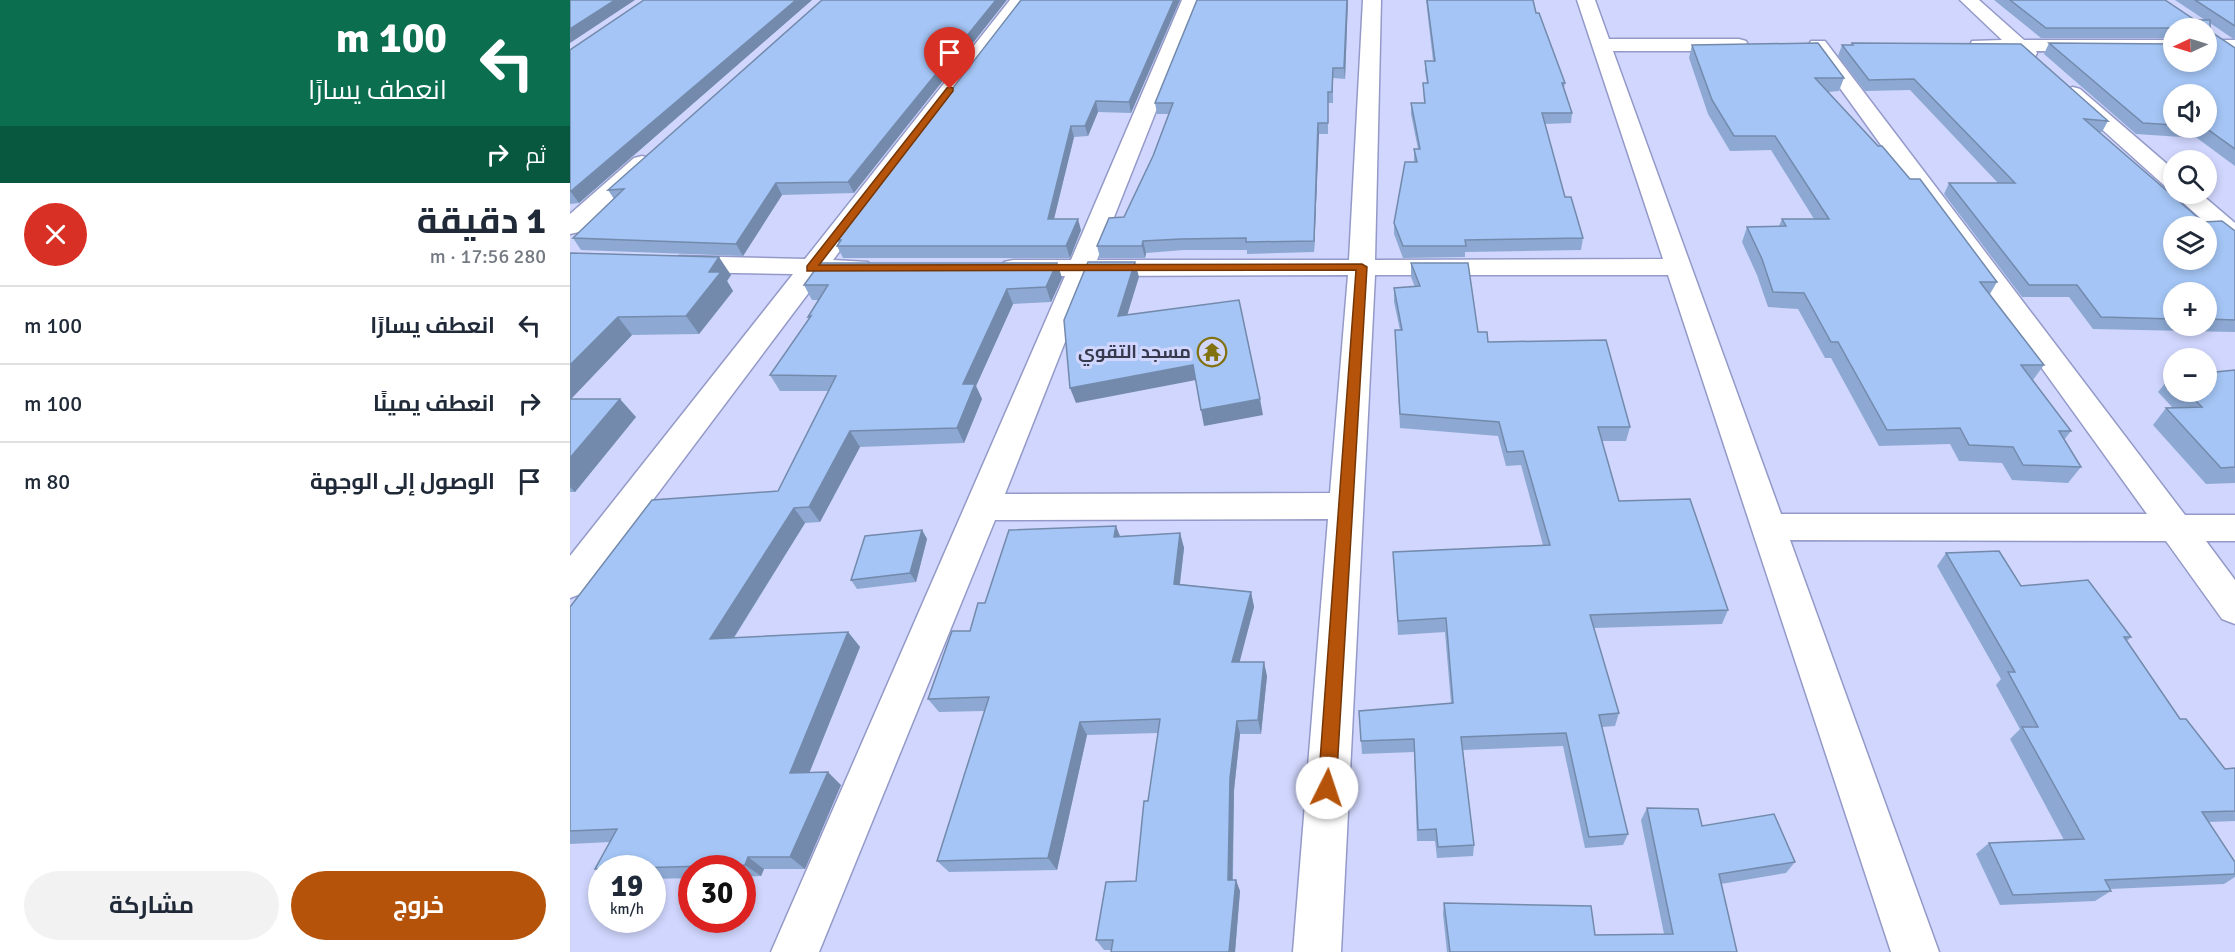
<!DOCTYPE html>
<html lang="ar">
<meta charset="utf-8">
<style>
body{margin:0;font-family:Signika,Cairo,sans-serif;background:#f2f2f3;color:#1f2937;direction:rtl;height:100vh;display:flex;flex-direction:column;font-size:22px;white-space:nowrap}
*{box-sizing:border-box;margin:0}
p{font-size:20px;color:#747a83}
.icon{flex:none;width:33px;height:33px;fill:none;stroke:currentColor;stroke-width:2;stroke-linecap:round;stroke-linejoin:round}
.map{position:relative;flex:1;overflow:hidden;direction:ltr}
.details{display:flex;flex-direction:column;background:#fff;width:570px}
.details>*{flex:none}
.guide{background:#0b6e4f;color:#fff;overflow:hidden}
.needle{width:39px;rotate:266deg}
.tools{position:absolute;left:1593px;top:18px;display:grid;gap:12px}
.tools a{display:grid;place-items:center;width:54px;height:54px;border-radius:50%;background:#fff;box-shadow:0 3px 9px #0003;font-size:30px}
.speed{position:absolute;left:18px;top:855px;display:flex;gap:12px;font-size:30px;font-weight:700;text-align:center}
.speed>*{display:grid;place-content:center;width:78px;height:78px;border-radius:50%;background:#fff;box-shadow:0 3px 9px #0003;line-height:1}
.speed small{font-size:15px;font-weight:400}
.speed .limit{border:9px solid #d22;background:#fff;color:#111}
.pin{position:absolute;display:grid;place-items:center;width:51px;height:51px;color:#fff;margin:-62px -26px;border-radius:50% 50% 50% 0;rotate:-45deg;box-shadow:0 0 6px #0007}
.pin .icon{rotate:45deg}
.me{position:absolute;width:66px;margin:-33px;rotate:4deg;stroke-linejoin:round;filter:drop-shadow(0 0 4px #0008)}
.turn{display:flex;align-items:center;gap:21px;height:126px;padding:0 24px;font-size:27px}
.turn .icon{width:78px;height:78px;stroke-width:2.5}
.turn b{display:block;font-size:42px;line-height:51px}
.then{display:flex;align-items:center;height:57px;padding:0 24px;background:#0003;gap:12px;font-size:22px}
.round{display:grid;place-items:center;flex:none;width:63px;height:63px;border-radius:32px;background:#f2f2f3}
.head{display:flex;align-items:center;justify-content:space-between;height:102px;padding:0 24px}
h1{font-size:36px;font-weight:700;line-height:45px}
.primary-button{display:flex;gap:12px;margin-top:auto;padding:12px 24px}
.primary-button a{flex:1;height:69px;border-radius:36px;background:#b45309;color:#fff;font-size:24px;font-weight:700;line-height:69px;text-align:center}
.primary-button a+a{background:#f2f2f3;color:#1f2937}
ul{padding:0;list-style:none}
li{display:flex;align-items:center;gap:18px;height:78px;padding:0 24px;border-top:2px solid #e0e1e3}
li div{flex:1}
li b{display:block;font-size:22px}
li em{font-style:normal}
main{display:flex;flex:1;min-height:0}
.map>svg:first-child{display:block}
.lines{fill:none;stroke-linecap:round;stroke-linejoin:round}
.minor-casing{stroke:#949ac8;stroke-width:3}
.minor{fill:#fff;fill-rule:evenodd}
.wall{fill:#8da9d3;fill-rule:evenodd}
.shaded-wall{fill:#738aac}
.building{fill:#a4c5f5;stroke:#738aac;stroke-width:1.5;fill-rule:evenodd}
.route{fill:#b45309;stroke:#753606;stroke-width:1.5}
.labels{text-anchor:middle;stroke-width:6;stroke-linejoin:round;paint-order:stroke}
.poi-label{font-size:18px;font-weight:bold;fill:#373a4d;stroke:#d0d6fd;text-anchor:end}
</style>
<main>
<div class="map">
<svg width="1665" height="952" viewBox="0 0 1665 952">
<rect width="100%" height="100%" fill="#d0d6fd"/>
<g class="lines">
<g class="minor-casing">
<path id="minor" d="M 440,0 L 458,0 L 263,260 L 298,262 L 302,268 L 298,274 L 289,276 L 252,275 L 13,593 L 0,598 L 0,556 L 223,274 L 110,272 L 101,269 L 97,264 L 101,259 L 110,256 L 235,259 Z
M 612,0 L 630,0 L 527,260 L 779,260 L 793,0 L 811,0 L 805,260 L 1093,259 L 1007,0 L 1025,0 L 1039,39 L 1169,39 L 1176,41 L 1178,45 L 1176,49 L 1169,51 L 1043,51 L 1211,514 L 1577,514 L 1239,45 L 1241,41 L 1255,41 L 1615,515 L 1665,515 L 1665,541 L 1636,541 L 1665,580 L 1665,624 L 1652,619 L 1596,541 L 1220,540 L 1369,952 L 1321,952 L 1098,275 L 805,275 L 771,952 L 723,952 L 758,519 L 425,520 L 249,952 L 201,952 L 495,276 L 443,276 L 434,274 L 430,268 L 434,262 L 443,260 L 501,260 ZM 778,275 L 760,493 L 435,494 L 521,276 Z
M 1390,0 L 1409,0 L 1454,40 L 1604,40 L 1604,52 L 1466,51 L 1467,53 L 1465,57 C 1455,59 1451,57 1445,51 L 1402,49 L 1400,45 L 1402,41 L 1432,40 Z
M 1636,40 L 1665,40 L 1665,52 L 1636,52 Z
M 1503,87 L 1510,89 L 1604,170 L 1604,189 L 1596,187 L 1496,97 L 1493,93 L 1496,89 Z
M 72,156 L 80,158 L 83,163 L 80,168 L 9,232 L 0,234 L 0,214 L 64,158 Z
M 1606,194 L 1631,194 L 1665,223 L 1665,243 L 1656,241 L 1609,199 Z"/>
</g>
<use href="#minor" class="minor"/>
</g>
<path class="wall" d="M 74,0 L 242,0 L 9,203 L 0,204 L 0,50 Z
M 252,0 L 284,193 L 212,195 L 173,256 L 11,250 L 3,238 L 44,199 L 38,190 Z
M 451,0 L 610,0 L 561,113 L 528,112 L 518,136 L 504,137 L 484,219 L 511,230 L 500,258 L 273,258 L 267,246 L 269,243 L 266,239 Z
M 627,0 L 778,0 L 775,79 L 763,78 L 763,103 L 758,103 L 758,134 L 749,134 L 744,252 L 677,254 L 677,250 L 614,250 L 576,253 L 575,258 L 530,258 L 527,246 L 554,217 L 583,156 L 599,114 L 587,114 L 585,103 Z
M 856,0 L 963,0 L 966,13 L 995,83 L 994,88 L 1002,113 L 1001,123 L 975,124 L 995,197 L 1013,238 L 1011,250 L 895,252 L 895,257 L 833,258 L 824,234 L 824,223 L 844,162 L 844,149 L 848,149 L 841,114 L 841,103 L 854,103 L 853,83 L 857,83 L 855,71 L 855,61 L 863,61 Z
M 1424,0 L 1595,0 L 1625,20 L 1635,20 L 1605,0 L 1665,0 L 1665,40 L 1640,23 L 1640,31 L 1665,48 L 1665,166 L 1627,138 L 1566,134 L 1474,54 L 1479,43 L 1604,62 L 1636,28 L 1604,28 L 1604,38 L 1471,38 ZM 1604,94 L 1636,128 L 1604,128 Z
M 1282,43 L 1538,121 L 1532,132 L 1528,132 L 1633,222 L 1665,231 L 1665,332 L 1523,329 L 1499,297 L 1452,297 L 1374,194 L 1379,183 L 1428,183 L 1340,90 L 1295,91 L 1268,56 L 1272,45 L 1281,45 ZM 1604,292 L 1636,292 L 1636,326 L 1604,326 Z
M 1122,45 L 1274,78 L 1269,91 L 1258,92 L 1340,179 L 1427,282 L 1420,294 L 1474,365 L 1463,380 L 1501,431 L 1494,440 L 1511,467 L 1498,483 L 1442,480 L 1432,463 L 1389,461 L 1380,444 L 1309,446 L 1261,358 L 1255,358 L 1228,309 L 1198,307 L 1187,275 L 1172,242 L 1177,227 L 1209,226 L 1212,219 L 1244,219 L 1201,150 L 1160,151 L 1138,114 L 1119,58 Z
M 0,253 L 161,275 L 157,281 L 163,291 L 129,334 L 62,335 L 1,399 L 66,417 L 5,492 L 0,492 Z
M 487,263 L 492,278 L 481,302 L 443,304 L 406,386 L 412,399 L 394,443 L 290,447 L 250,522 L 235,523 L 164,638 L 278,632 L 290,647 L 239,773 L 271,785 L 235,869 L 194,869 L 191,876 L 172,877 L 172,868 L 122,868 L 122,878 L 82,879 L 82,868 L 32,868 L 32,872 L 25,869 L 40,842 L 0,844 L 0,607 L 208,491 L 258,391 L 210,391 L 200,375 L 239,319 L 238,317 L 249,300 L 242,300 L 234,285 Z
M 841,263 L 918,342 L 1060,427 L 1056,441 L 1032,441 L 1049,501 L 1158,610 L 1152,624 L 1024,628 L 1049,713 L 1045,726 L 1032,727 L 1058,834 L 1053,845 L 1015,848 L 993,746 L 893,750 L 904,845 L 903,856 L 867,858 L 865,841 L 847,841 L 844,752 L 792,754 L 789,711 L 881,703 L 875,632 L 828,635 L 823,552 L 973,545 L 951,465 L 936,466 L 928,436 L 830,428 L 825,330 L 830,330 L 824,302 L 824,288 L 845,287 L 841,277 Z
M 1665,370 L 1665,483 L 1636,484 L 1583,425 L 1596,408 L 1603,408 L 1588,392 L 1601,376 L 1604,376 L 1604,392 L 1636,392 Z
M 352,530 L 357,539 L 346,582 L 287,589 L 281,580 Z
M 610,533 L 614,548 L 610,584 L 681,592 L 684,607 L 669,662 L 697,676 L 691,734 L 670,734 L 664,790 L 663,880 L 670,891 L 665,952 L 541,952 L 541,950 L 534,950 L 526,940 L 566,881 L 588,733 L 517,735 L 487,870 L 379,872 L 367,861 L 414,711 L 369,712 L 358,699 L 400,631 L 415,603 L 550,536 Z
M 1376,553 L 1451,586 L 1561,637 L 1557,641 L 1610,719 L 1655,769 L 1665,768 L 1665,821 L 1638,822 L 1665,862 L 1665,877 L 1654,884 L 1540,889 L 1541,891 L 1525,901 L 1430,905 L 1406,854 L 1419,843 L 1494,840 L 1440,739 L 1450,729 L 1426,685 L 1431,679 L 1367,566 Z
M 1077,808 L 1132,826 L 1225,862 L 1216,873 L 1151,884 L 1167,952 L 877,952 L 873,914 L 874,903 L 1025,935 L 1094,934 L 1071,820 Z"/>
<path class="shaded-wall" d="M 45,0 L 65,0 L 0,43 L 0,29 Z
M 226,0 L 242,0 L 9,203 L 1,192 Z
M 426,0 L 437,0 L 284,193 L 278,182 Z
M 604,0 L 610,0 L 561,113 L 559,102 Z
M 777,0 L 778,0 L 775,79 L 774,68 Z
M 526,101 L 528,112 L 518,136 L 515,126 Z
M 748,123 L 749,134 L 744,252 L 744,241 Z
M 501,126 L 504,137 L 481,231 L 478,219 Z
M 206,183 L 212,195 L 173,256 L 166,244 Z
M 508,219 L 511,230 L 500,258 L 496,246 Z
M 573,241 L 576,253 L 575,258 L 572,246 Z
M 149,257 L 161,275 L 157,281 L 163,291 L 129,334 L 116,316 L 139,272 Z
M 565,262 L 569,277 L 552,332 L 548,316 Z
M 487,263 L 492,278 L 481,302 L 476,287 Z
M 437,289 L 443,304 L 406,386 L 412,399 L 394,443 L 387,428 L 393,384 Z
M 48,317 L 62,335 L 0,400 L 0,365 Z
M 623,365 L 626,380 L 506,403 L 500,388 Z
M 50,399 L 66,417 L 5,492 L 0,487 L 0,458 Z
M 690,399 L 693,415 L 634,426 L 631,410 Z
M 280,431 L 290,447 L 250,522 L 239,507 Z
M 224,508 L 235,523 L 154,653 L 140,639 Z
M 546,526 L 552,541 L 544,537 Z
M 352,530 L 357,539 L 346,582 L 340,573 Z
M 610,533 L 614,548 L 608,598 L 604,584 Z
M 681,592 L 684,607 L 666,676 L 662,662 Z
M 278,632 L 290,647 L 234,786 L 220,773 Z
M 694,662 L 697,676 L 691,734 L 688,720 Z
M 667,721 L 670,734 L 664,790 L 662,891 L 658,880 L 660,778 Z
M 510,722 L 517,735 L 487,870 L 478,858 Z
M 258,772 L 271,785 L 235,869 L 220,857 Z
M 178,857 L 194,869 L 191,876 L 175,865 Z
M 666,880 L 670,891 L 665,952 L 659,952 Z"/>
<path class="building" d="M 0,0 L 45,0 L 0,29 Z
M 74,0 L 226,0 L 0,192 L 0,50 Z
M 252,0 L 426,0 L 278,182 L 206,183 L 166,244 L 3,238 L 54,189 L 38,190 Z
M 451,0 L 604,0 L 559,102 L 526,101 L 515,126 L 501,126 L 478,219 L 508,219 L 496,246 L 267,246 L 271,240 L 266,239 Z
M 627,0 L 777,0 L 774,68 L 763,68 L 762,92 L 758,92 L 758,123 L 748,123 L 744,241 L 676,242 L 676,238 L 611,239 L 573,241 L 572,246 L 527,246 L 539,218 L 554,217 L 583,156 L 603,103 L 585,103 Z
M 857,0 L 963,0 L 966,13 L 969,13 L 995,83 L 992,83 L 1002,113 L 972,113 L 995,197 L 1001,197 L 1013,238 L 895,240 L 896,246 L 833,246 L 824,223 L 835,162 L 847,162 L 844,149 L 850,149 L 841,103 L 855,103 L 853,83 L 858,83 L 855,61 L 865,61 Z
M 1440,0 L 1595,0 L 1625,20 L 1640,20 L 1640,31 L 1665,48 L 1665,149 L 1636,128 L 1636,94 L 1604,94 L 1604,125 L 1573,123 L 1479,43 L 1604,44 L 1604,62 L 1636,62 L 1636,28 L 1476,28 Z
M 1625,0 L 1665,0 L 1665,26 Z
M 1248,43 L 1274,78 L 1245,78 L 1308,146 L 1312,146 L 1340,179 L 1350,179 L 1427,282 L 1410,282 L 1474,365 L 1451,365 L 1501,431 L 1489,431 L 1511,467 L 1453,465 L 1443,447 L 1399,445 L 1390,428 L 1317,430 L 1268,342 L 1261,342 L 1234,293 L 1203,292 L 1192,259 L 1177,227 L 1216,226 L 1212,219 L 1259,219 L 1205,136 L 1164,136 L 1142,100 L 1122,45 Z
M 1282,43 L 1451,44 L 1538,121 L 1514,119 L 1633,222 L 1652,221 L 1665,231 L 1665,320 L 1636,319 L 1636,292 L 1604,292 L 1604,319 L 1531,317 L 1507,285 L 1459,285 L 1379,183 L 1445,183 L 1344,79 L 1299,80 L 1272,45 L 1283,45 ZM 1604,226 L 1636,226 L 1636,260 L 1604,260 Z
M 0,253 L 149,257 L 139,272 L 151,272 L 116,316 L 48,317 L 0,365 Z
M 518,262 L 565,262 L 548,316 L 669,300 L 690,399 L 631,410 L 623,365 L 500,388 L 494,320 Z
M 250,263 L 487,263 L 476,287 L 437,289 L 393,384 L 405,384 L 387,428 L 280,431 L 239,507 L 224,508 L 140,639 L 278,632 L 220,773 L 258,772 L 220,857 L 178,857 L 175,865 L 25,869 L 47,829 L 0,831 L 0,607 L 82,500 L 208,491 L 266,376 L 200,375 L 241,316 L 238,317 L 258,285 L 234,285 Z
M 841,263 L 898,263 L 908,332 L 917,332 L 918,342 L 1036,340 L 1060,427 L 1028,427 L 1049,501 L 1120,499 L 1158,610 L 1020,615 L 1049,713 L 1029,715 L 1058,834 L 1019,837 L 996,733 L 891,737 L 904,845 L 868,847 L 866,829 L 848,830 L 844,739 L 791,741 L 789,711 L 883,703 L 876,618 L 828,621 L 823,552 L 980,545 L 953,451 L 937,452 L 929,422 L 830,414 L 825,330 L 832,330 L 824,288 L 850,286 Z
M 1665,370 L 1665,467 L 1651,468 L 1596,408 L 1632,407 L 1617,392 L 1636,392 L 1636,373 Z
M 0,399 L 50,399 L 0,458 Z
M 546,526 L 544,537 L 610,533 L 604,584 L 681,592 L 662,662 L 694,662 L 688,720 L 667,721 L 660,778 L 658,880 L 666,880 L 659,952 L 541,952 L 543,940 L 526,940 L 536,882 L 566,881 L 574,801 L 578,801 L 590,719 L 510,722 L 478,858 L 367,861 L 419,697 L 358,699 L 382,631 L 400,631 L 408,603 L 415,603 L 439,530 Z
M 352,530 L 340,573 L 281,580 L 295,536 Z
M 1429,551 L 1451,586 L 1518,580 L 1561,637 L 1554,637 L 1610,719 L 1616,719 L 1655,769 L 1665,768 L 1665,811 L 1632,812 L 1665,862 L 1665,874 L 1535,880 L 1541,891 L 1443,895 L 1419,843 L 1514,839 L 1452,727 L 1468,727 L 1438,672 L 1445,672 L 1376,553 Z
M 1077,808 L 1128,809 L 1132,826 L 1204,814 L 1225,862 L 1149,874 L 1167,952 L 880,952 L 874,903 L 1021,906 L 1025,935 L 1103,934 Z"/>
<path class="route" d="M 380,87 L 383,88 L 383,91 L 249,265 L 792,264 L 797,267 L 766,788 L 764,794 L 757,796 L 751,794 L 748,788 L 786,270 L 237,271 L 237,266 L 377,88 Z"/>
<defs>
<g id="temple-ring" transform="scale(1.5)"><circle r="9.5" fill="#d0d6fd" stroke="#827110" stroke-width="1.5"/><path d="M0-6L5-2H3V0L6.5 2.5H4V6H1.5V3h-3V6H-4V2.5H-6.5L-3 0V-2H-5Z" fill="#827110"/></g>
</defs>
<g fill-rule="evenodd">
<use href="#temple-ring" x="642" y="352"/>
</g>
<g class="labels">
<g class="poi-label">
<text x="621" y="358">مسجد التقوي</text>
</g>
</g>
</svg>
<div class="tools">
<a><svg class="needle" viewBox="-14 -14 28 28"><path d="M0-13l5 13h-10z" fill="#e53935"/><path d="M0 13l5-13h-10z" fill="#747a83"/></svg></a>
<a><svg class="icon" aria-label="sound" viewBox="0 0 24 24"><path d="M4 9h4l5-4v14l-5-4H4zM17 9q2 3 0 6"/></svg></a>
<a><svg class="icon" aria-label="search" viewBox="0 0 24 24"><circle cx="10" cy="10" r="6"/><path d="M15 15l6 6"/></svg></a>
<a><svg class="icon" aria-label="layers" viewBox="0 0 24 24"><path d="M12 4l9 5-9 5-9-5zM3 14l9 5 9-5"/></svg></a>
<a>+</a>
<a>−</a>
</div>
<div class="speed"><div>19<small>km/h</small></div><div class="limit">30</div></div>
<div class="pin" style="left:380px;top:89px;background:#d93025"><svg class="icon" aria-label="arrive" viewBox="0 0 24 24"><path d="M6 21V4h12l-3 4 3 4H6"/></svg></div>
<svg class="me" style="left:757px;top:788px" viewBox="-20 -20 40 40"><circle r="19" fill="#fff"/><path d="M0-13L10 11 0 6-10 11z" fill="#b45309"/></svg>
</div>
<section class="details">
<div class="guide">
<div class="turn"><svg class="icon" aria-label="left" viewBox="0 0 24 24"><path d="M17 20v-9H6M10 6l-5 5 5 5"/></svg><div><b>100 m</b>انعطف يسارًا</div></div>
<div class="then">ثم<svg class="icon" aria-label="right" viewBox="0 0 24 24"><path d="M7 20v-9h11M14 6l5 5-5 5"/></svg></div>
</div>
<div class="head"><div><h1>1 دقيقة</h1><p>280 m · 17:56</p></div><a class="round" style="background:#d93025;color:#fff"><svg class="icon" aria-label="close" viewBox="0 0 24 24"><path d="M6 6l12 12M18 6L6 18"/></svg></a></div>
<ul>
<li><svg class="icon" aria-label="left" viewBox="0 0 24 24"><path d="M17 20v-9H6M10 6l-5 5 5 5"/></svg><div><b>انعطف يسارًا</b></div><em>100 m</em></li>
<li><svg class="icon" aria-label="right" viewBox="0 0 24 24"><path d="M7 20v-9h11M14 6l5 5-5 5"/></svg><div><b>انعطف يمينًا</b></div><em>100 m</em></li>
<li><svg class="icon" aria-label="arrive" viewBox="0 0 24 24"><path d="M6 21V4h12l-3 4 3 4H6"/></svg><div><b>الوصول إلى الوجهة</b></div><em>80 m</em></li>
</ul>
<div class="primary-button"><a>خروج</a><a>مشاركة</a></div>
</section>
</main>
